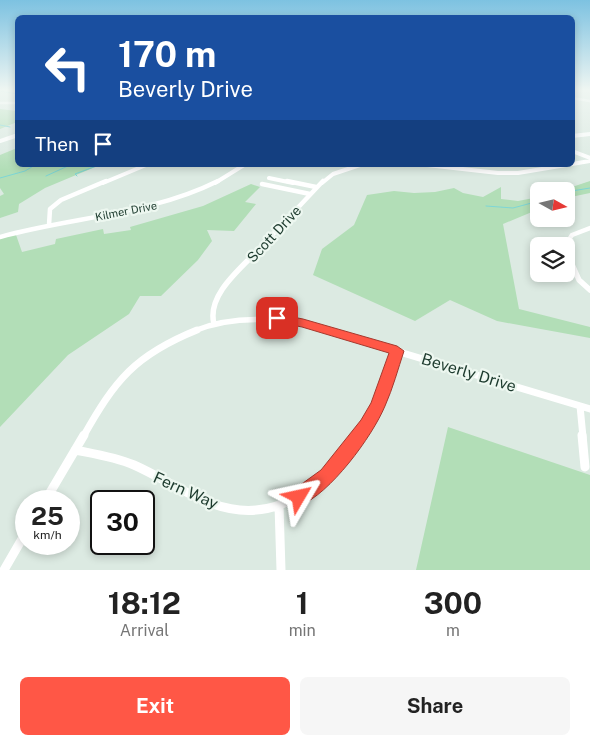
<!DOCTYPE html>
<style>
body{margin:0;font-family:"Public Sans",sans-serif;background:#f6f6f6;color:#222;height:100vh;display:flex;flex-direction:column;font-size:19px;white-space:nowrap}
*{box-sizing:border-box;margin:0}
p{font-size:16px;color:#767676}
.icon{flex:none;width:28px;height:28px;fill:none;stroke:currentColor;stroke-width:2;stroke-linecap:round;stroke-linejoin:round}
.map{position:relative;height:570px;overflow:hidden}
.panel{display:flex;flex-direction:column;background:#fff;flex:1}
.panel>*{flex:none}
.guide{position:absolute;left:15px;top:15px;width:560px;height:152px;border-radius:8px;box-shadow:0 2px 8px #0003;background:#1a4fa0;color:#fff;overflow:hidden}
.needle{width:32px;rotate:98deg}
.tools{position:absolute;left:530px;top:182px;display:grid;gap:10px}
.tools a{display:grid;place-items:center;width:45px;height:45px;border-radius:8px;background:#fff;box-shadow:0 2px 8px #0003;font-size:25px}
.speed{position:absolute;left:15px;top:490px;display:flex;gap:10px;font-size:25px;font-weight:700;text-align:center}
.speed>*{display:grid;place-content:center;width:65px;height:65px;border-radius:50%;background:#fff;box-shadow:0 2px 8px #0003;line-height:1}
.speed small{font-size:12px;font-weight:400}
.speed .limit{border:2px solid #111;border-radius:8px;background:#fff;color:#111}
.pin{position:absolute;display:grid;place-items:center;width:42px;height:42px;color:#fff;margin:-21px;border-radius:10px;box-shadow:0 2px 8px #0006}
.me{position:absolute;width:55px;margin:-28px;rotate:54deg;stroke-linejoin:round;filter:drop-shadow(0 0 4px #0008)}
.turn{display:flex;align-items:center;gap:18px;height:105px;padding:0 20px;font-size:22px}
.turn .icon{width:65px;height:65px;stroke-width:2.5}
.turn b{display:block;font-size:35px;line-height:42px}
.then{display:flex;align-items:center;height:48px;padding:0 20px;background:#0003;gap:10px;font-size:19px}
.eta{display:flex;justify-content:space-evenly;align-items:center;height:85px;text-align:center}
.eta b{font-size:30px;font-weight:700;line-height:35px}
.action{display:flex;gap:10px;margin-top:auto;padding:10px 20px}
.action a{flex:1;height:58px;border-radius:8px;background:#ff5746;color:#fff;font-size:20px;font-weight:700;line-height:58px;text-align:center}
.action a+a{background:#f6f6f6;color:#222}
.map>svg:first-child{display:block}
.green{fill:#b2deb7}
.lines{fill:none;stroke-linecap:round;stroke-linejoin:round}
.stream{stroke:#7dd6d6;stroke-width:1}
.street-far5{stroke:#fff;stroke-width:2.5}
.street-far4{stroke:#fff;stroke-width:4}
.street-far3{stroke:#fff;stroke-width:4.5}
.street-far2{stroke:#fff;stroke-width:5.5}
.street-far1{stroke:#fff;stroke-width:7}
.street{stroke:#fff;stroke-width:9}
.route{fill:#ff5746;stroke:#a6392e}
.labels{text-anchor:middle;stroke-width:4.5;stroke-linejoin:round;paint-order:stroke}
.far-street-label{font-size:11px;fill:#1d3b2e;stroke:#edf7f0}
.street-label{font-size:14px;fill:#1d3b2e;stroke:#edf7f0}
.near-street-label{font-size:16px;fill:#1d3b2e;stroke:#edf7f0}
</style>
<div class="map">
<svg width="590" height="570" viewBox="0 0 590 570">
<rect width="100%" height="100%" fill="#dceae2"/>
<path class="green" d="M 0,109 L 17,111 L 17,122 L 0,129 Z
M 17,148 L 18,165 L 100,165 L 45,188 L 19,204 L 18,212 L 0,218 L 0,196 L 4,194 L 0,188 L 0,155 Z
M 590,181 L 590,193 L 566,198 L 566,191 L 560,191 Z
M 251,184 L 260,187 L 245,202 L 256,204 L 234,231 L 207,230 L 212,241 L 198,260 L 161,296 L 140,296 L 129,314 L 68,355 L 0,427 L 0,237 L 15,232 L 22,252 L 55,244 L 56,239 L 103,229 L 104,234 L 131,230 L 130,227 L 203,206 Z
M 501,187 L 501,199 L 518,201 L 539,197 L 539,209 L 503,224 L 519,309 L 590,327 L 590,338 L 497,321 L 450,300 L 415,321 L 313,275 L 322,249 L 354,225 L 367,195 L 394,191 L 414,193 L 435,192 L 454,188 L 463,193 L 483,197 Z
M 448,427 L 590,475 L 590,570 L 416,570 Z"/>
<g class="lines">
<path class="stream" d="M 0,91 L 18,94
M 0,125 L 10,127
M 46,176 L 70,165
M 77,176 L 75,174 L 99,165
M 0,178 L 25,171 L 35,165
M 566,192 L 590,188
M 486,206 L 513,208 L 539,201"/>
<path class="street-far5" d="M 572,98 L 590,101
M 0,103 L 18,103"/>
<path class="street-far4" d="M 572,136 L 590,134
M 0,141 L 18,135
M 572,151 L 590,158
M 572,164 L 590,161
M 427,165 L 498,173 L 518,173 L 566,165
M 269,178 L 293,183
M 103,183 L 146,165
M 215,183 L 244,165
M 322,183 L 333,174 L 360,165"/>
<path class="street-far3" d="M 287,181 L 316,187
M 262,184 L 310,194
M 49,225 L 50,209 L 61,200 L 106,181
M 0,237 C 72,217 150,215 218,181
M 565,246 L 572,235 L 590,228
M 260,248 L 323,181"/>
<path class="street-far2" d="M 566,251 L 579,280 L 590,290
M 214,324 C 206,294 244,266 261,247
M 194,331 C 238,313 285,318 330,331"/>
<path class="street-far1" d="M 326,330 L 590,409
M 580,406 L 583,437
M 83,437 C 115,380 135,355 197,330
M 358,437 L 378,404 L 397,351"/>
<path class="street" d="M 582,435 L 585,467
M 75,450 C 95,454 115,457 134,465 C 161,477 185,494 213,504 C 278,527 323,485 358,435
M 45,501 L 84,435
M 279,505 L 281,570
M 4,570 L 26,532"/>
</g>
<linearGradient id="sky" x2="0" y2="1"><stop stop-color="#7dc2e1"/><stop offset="0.53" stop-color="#eff6f2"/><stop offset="1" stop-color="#eff6f2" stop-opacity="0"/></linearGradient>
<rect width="590" height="170" fill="url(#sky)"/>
<path class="route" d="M 277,314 L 303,319 L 397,346 L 404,351 C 398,369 393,388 385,406 C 372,437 330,494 299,506 L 292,504 L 289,497 L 292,491 L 321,470 L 361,420 L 371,403 L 389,353 L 302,327 L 272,321 L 271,318 Z"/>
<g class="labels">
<g class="far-street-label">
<text transform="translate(126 211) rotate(-11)" y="4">Kilmer Drive</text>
</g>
<g class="street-label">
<text transform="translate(274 234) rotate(-47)" y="5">Scott Drive</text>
</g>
<g class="near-street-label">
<text transform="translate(469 372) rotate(17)" y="6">Beverly Drive</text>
<text transform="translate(186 490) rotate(24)" y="6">Fern Way</text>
</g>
</g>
</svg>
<div class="tools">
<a><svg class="needle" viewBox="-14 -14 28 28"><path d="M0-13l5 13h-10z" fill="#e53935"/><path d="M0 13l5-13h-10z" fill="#767676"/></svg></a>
<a><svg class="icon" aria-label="layers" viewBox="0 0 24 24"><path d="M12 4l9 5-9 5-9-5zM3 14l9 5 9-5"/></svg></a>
</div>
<div class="speed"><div>25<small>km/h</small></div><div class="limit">30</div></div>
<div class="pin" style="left:277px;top:318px;background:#d93025"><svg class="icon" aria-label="arrive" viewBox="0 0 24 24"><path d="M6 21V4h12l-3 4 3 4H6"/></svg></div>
<svg class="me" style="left:299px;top:497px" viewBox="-20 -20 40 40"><path d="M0-17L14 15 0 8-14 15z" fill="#ff5746" stroke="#fff" stroke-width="4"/></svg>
<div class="guide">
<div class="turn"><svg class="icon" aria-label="left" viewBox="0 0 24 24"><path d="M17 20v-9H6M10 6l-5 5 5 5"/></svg><div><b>170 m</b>Beverly Drive</div></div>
<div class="then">Then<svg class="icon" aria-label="arrive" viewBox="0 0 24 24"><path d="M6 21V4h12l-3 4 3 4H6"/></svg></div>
</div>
</div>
<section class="panel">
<div class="eta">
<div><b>18:12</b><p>Arrival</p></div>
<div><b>1</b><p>min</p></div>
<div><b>300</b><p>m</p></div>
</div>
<div class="action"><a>Exit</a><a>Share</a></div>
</section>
